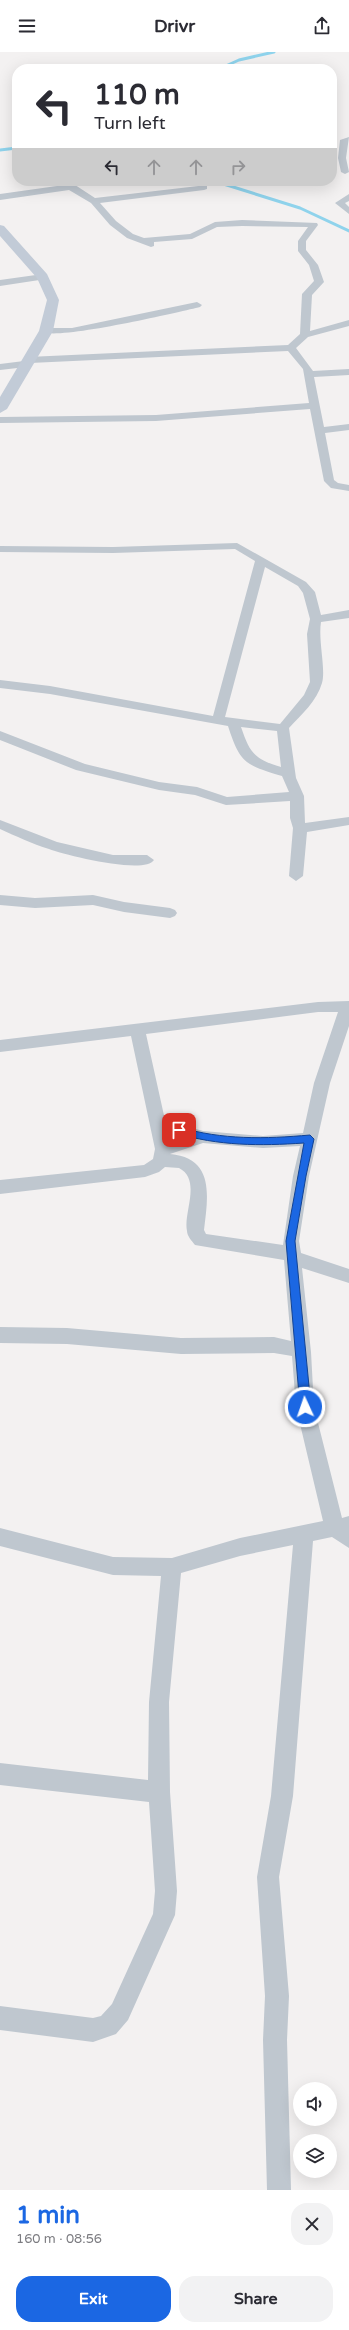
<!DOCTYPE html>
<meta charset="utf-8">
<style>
body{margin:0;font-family:"Varela Round",sans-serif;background:#f2f2f3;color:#2b2b33;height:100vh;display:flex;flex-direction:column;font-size:15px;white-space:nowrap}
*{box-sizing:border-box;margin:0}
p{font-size:13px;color:#7c7c81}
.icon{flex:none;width:22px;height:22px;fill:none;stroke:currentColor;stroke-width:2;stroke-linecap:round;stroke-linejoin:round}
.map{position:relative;height:2138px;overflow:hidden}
.details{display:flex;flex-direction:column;background:#fff;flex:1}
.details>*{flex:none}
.banner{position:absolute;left:12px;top:12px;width:325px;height:122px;border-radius:16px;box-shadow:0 4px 16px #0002;background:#fff;color:#2b2b33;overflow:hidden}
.tools{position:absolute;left:293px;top:2030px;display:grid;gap:8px}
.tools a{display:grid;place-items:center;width:44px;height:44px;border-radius:50%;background:#fff;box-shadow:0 4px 16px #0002;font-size:20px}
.pin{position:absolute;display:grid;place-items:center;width:34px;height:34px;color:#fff;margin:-17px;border-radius:8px;box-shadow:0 2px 6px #0006}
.me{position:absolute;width:44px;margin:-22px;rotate:357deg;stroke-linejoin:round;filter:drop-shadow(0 0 3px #0008)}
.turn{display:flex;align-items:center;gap:14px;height:84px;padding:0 16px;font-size:18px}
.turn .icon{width:52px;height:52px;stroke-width:2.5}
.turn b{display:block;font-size:28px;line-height:34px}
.lanes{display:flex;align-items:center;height:38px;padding:0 16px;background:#0003;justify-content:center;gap:20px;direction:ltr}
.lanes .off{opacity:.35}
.round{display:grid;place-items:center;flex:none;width:42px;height:42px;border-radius:16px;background:#f2f2f3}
.summary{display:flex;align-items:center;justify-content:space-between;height:68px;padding:0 16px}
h1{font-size:24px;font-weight:700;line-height:30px;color:#1b67e3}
.button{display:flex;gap:8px;margin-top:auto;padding:8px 16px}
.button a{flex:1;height:46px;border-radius:16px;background:#1b67e3;color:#fff;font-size:16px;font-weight:700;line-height:46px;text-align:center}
.button a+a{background:#f2f2f3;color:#2b2b33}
header{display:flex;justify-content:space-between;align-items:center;height:52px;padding:0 16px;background:#fff;font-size:18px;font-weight:700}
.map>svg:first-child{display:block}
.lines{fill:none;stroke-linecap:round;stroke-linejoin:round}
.stream{stroke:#8fd3ec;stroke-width:3}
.street{fill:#bfc7cf;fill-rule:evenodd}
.secondary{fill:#c2cbd7;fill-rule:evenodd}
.route{fill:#1b67e3;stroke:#124394}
</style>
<header><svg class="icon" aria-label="menu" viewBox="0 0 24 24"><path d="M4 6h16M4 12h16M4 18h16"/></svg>Drivr<svg class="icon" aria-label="share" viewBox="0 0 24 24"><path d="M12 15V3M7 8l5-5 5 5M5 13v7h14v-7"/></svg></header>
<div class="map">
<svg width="349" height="2138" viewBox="0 0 349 2138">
<rect width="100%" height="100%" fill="#f3f1f1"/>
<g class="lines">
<path class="stream" d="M 219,17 L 239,8 L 274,0
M 0,98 L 17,96
M 214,129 L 300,156 L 349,179"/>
<path class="street" d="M 349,85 L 346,106 L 349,120 L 345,122 L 341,120 L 338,106 L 340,88 Z
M 61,129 L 69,129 L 95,146 L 207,133 L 207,137 L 204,138 L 100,151 L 116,169 L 133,182 L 144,186 L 190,182 L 215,170 L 242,168 L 317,171 L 318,173 L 306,189 L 306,198 L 318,213 L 324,230 L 312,243 L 310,279 L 349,268 L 349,274 L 308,285 L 296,296 L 313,319 L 349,317 L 349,323 L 314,325 L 324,375 L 349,372 L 349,378 L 325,381 L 334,428 L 338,431 L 349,433 L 349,439 L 331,436 L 324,429 L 310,357 L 156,369 L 0,371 L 0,365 L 156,363 L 309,351 L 303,317 L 288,299 L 30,311 L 29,314 L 26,315 L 0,318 L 0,312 L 24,309 L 25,306 L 28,305 L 288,293 L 300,282 L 302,242 L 314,229 L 309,213 L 298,199 L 298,189 L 308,175 L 242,174 L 217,175 L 192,187 L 154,190 L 154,194 L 151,195 L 127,186 L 110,173 L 91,151 L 69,138 L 0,148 L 0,142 L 64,133 Z
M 349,142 L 349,149 L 345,151 L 349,155 L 349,162 L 335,151 Z
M 43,222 L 48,225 L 46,227 L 0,234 L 0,228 Z
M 197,250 L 202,253 L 200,255 C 179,260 52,290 41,279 L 46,276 L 72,276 Z
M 237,491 L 306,530 L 315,540 L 321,563 L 349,558 L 349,566 L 321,570 C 318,589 326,617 322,631 C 317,649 301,663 289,676 L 296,726 L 304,744 L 305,771 L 349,765 L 349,773 L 307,780 L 303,824 L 296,829 L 289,824 L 293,776 L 290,766 L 290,749 L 226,753 L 195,743 L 159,738 L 76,718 L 0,688 L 0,679 L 85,712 L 159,730 L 197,735 L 227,745 L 289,740 L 282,724 C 245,713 240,711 228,674 L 50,642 L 0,636 L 0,628 L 50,634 L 213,664 L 255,509 L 235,497 L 113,501 L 0,500 L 0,494 L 113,495 ZM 265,515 L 298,534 L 303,541 L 310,567 L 307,582 L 310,630 L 304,643 L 280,672 L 225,665 ZM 241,675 L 277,679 L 281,715 C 254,707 250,701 241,675 Z
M 0,768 L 57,790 L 113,803 L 147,803 L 154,808 C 145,823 65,803 49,797 C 32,792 16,784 0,777 Z
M 0,843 L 35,846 L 93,843 L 124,850 L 170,856 L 175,858 L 177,861 L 175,864 L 170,866 L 124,860 L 93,853 L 35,856 L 0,853 Z
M 349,949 L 349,974 L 330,1031 L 309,1124 L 299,1189 L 301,1201 L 349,1217 L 349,1231 L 302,1216 L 311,1300 L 314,1355 L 342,1466 L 349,1464 L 349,1496 L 332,1485 L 313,1489 L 293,1744 L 279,1825 L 289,1944 L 287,1988 L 291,2138 L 267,2138 L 263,1988 L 265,1944 L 257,1825 L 271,1744 L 293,1493 L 240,1504 L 181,1521 L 169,1650 L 170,1740 L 177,1839 L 175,1863 L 128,1968 L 116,1982 L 93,1990 L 0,1978 L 0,1954 L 93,1966 L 101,1964 L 112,1952 L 153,1862 L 155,1839 L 149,1750 L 0,1733 L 0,1711 L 148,1728 L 149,1650 L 161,1524 L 113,1523 L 0,1494 L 0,1476 L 113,1505 L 172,1506 L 240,1486 L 323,1469 L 296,1355 L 292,1304 L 274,1301 L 181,1302 L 67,1292 L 0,1291 L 0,1275 L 67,1276 L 181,1286 L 274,1285 L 291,1289 L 284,1208 L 195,1193 C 192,1189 187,1184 187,1179 C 183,1161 202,1128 179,1116 L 165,1115 L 159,1120 L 145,1125 L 0,1142 L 0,1128 L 144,1113 L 153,1107 L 155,1097 L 131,984 L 0,1000 L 0,988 L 318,950 ZM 318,960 L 338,960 L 314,1031 L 303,1081 L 263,1084 L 203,1079 L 165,1068 L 146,982 ZM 168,1081 L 182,1085 L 169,1089 ZM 203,1091 L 263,1096 L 300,1094 L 293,1124 L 283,1193 L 206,1182 L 204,1178 C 208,1145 215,1106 170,1102 Z"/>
<path class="secondary" d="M 0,173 L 4,174 L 47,222 L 59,248 L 53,279 L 7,357 L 0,361 L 0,345 L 39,279 L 47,248 L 37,226 L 0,184 Z"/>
</g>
<path class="route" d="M 179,1075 C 222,1088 265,1087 310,1083 L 314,1087 L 306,1124 L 295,1189 L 311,1355 L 309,1358 L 305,1359 L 300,1355 L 286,1189 L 304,1091 C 260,1094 218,1094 176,1081 L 176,1076 Z"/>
</svg>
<div class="tools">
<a><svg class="icon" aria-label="sound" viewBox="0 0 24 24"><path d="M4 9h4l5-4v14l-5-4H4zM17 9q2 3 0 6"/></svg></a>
<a><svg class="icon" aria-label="layers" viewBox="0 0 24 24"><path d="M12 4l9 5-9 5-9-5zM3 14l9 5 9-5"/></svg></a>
</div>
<div class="pin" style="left:179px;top:1078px;background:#d93025"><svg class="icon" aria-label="arrive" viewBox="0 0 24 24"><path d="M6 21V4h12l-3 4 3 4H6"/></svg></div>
<svg class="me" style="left:305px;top:1355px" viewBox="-20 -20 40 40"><circle r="17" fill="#1b67e3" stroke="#fff" stroke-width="3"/><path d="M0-11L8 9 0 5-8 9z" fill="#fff"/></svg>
<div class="banner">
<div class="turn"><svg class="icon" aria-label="left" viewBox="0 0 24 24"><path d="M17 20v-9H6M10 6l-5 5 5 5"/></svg><div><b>110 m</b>Turn left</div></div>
<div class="lanes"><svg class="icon" aria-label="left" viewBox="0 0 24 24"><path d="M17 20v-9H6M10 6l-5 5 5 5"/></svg><svg class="icon off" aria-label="ahead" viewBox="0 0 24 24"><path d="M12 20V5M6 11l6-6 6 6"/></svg><svg class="icon off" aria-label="ahead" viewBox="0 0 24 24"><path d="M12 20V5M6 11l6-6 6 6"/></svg><svg class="icon off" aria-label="right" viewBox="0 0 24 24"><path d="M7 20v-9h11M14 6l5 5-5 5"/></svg></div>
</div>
</div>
<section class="details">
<div class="summary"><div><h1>1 min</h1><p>160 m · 08:56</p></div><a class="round"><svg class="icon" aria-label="close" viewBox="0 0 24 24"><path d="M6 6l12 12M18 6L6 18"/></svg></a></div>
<div class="button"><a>Exit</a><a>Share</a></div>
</section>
